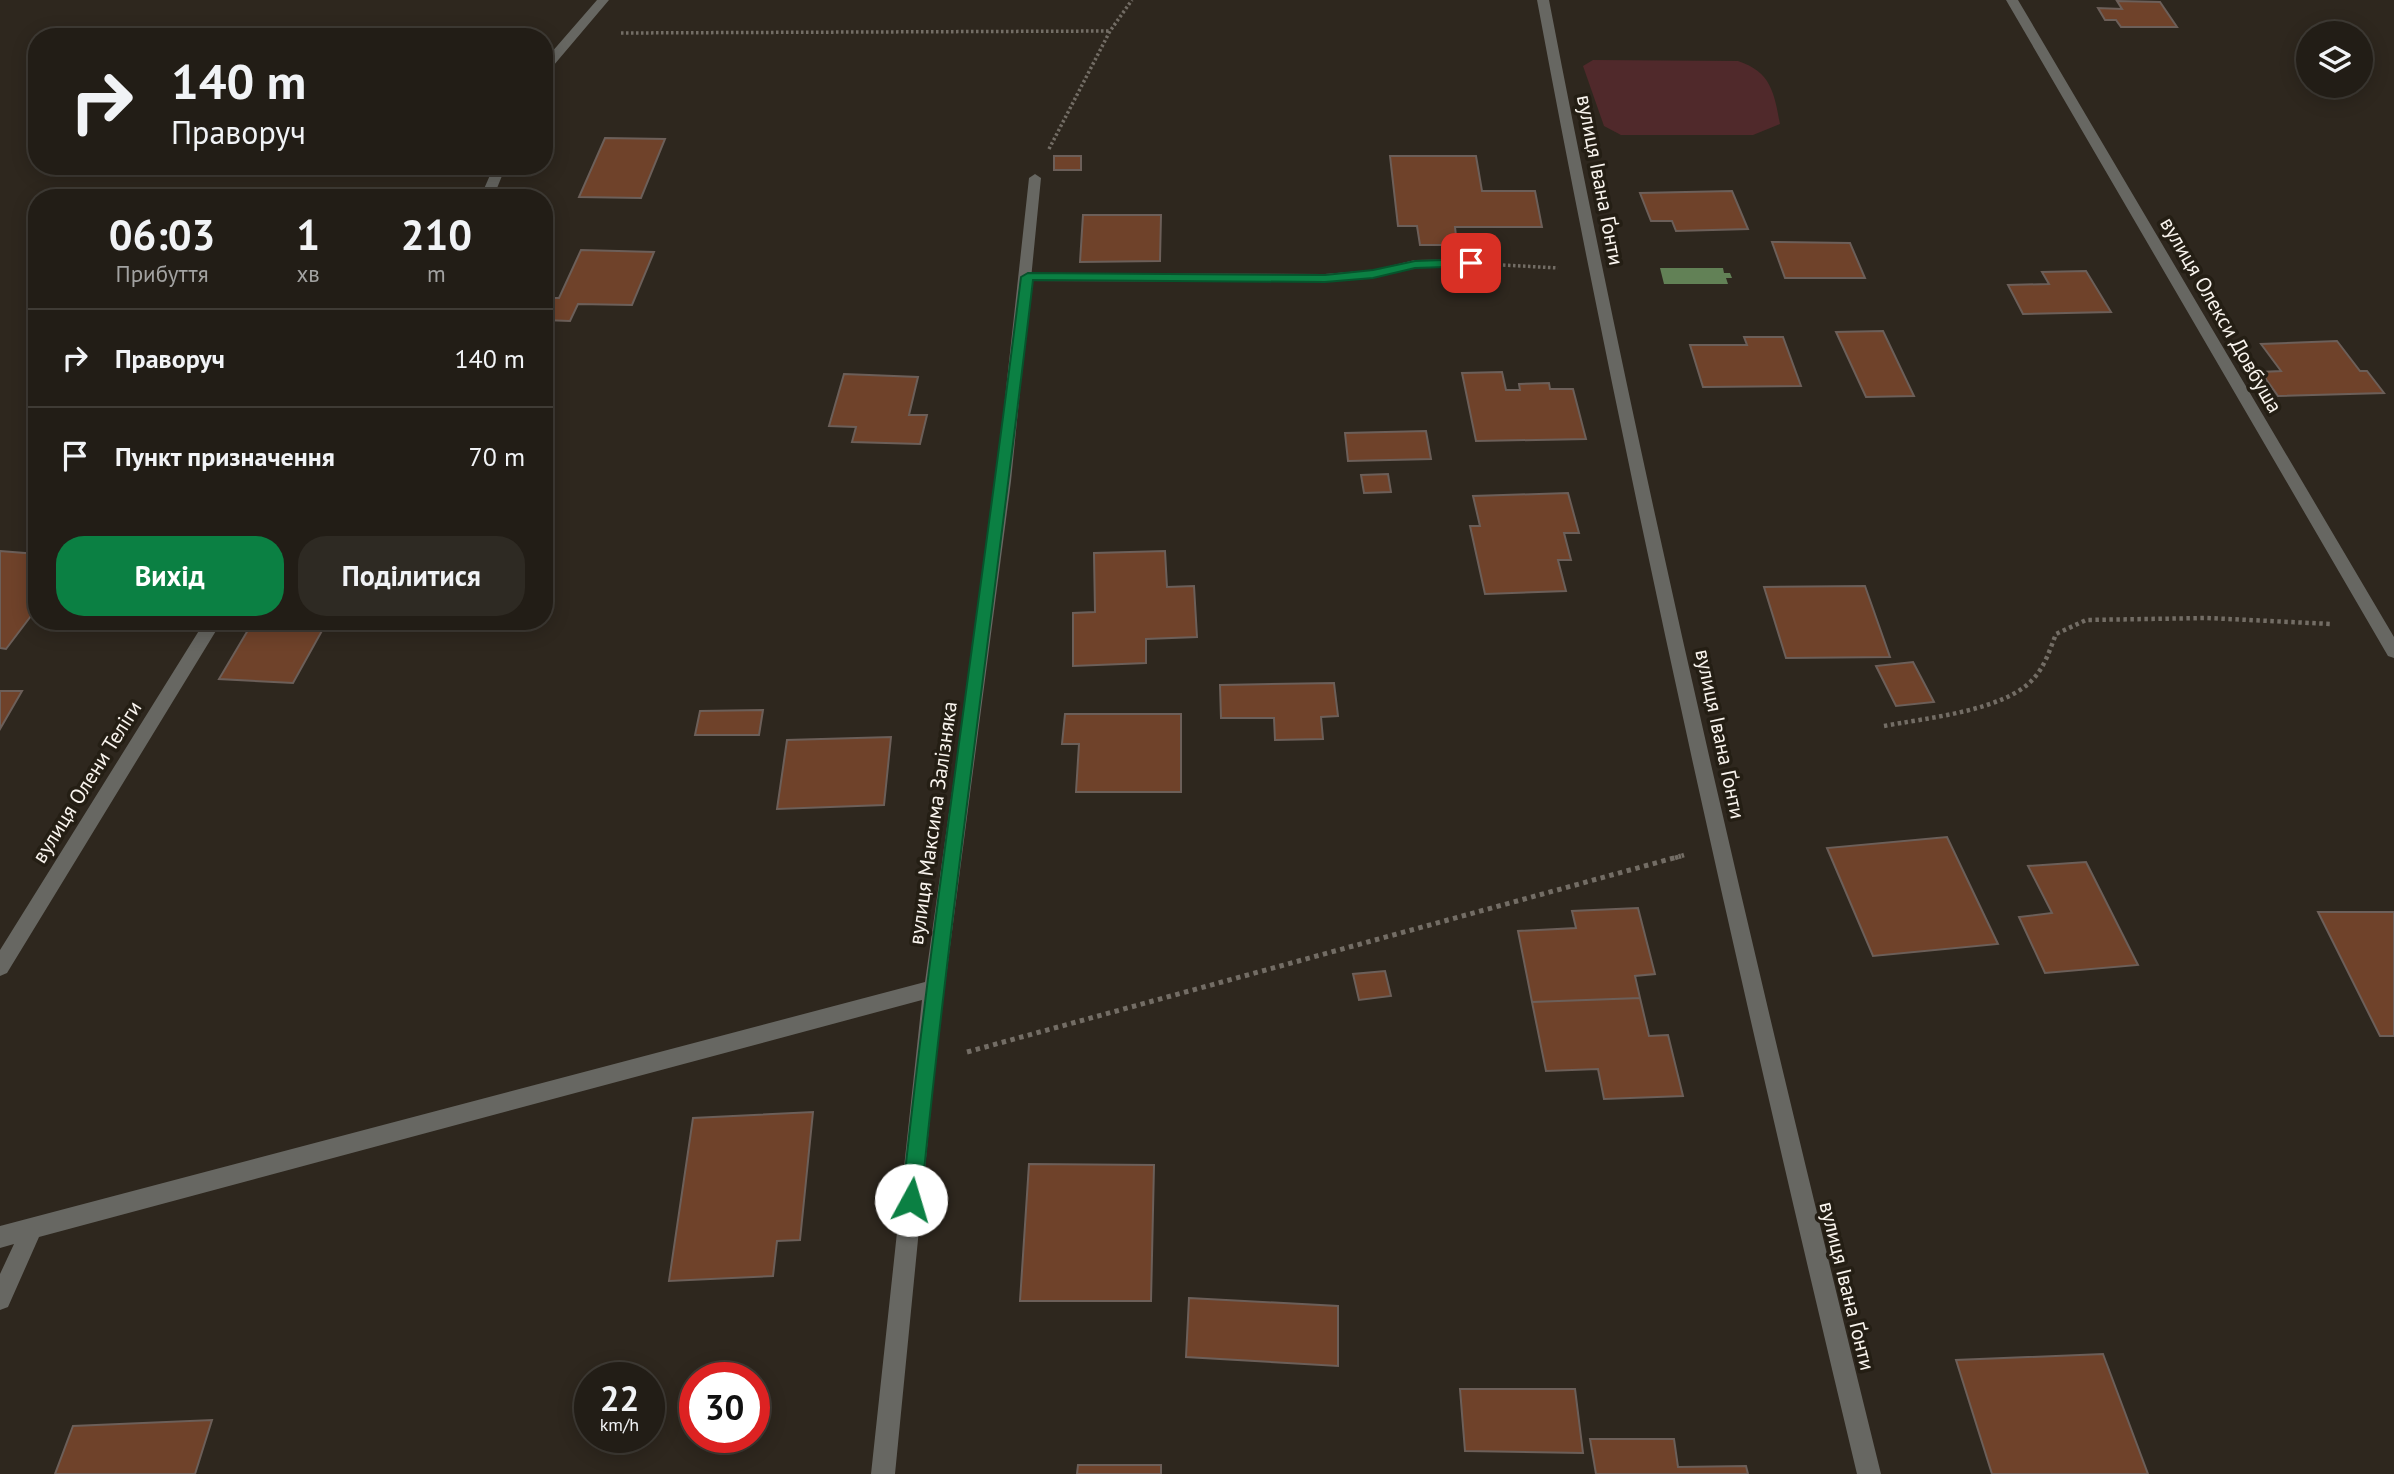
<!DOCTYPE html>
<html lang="uk">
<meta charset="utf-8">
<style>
body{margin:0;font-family:"PT Sans",sans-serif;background:#2e2a23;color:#f1f3f6;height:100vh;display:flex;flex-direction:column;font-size:26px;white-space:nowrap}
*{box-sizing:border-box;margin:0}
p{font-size:23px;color:#a2a2a1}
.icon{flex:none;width:38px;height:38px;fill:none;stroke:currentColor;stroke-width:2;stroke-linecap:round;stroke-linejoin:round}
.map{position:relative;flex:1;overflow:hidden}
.drawer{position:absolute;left:28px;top:189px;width:525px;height:441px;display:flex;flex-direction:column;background:#221d16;border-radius:28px;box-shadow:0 4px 18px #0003,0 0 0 2px #3f3b35}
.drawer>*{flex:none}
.banner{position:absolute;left:28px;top:28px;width:525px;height:147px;border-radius:28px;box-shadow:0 4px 18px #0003,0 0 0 2px #3f3b35;background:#221d16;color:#f1f3f6;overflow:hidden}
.buttons{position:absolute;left:2296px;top:21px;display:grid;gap:14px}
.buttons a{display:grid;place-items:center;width:77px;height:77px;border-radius:50%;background:#221d16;box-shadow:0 4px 18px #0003,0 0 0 2px #3f3b35;font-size:35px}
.speed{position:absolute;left:574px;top:1362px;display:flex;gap:14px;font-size:35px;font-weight:700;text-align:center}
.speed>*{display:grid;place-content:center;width:91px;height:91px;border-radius:50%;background:#221d16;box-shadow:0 4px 18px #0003,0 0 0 2px #3f3b35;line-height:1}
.speed small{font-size:18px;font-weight:400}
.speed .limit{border:10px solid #d22;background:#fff;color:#111}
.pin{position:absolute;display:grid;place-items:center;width:60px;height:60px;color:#fff;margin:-30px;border-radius:14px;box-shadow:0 4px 10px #0006}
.me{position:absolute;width:77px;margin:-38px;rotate:6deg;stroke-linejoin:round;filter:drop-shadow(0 0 5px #0008)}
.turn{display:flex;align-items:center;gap:24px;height:147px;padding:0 28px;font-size:32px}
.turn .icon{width:91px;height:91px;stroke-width:2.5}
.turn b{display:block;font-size:49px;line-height:60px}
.eta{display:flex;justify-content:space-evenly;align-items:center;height:119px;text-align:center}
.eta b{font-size:42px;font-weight:700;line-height:49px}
.button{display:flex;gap:14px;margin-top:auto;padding:14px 28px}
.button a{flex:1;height:80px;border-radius:28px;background:#0b8043;color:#fff;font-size:28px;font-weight:700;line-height:80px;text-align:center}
.button a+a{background:#2e2a23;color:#f1f3f6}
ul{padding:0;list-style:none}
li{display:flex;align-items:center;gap:21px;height:98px;padding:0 28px;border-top:2px solid #3f3b35}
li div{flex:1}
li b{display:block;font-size:26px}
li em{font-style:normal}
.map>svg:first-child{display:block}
.green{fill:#50292b}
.water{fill:#628156}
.building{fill:#6f422a;stroke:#6c5f59;stroke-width:2}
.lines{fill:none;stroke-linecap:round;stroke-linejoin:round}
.path-far2{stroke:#736d65;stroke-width:3.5;stroke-dasharray:2.5 2.5;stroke-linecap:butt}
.path-far1{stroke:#736d65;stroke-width:4.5;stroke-dasharray:3.5 3.5;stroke-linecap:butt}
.path{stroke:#736d65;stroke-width:5;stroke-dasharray:4.5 4.5;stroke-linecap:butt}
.service{fill:#676762;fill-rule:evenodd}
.minor{fill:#676762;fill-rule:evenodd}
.tertiary{fill:#676762;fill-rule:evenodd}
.route{fill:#0b8043;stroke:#07532c;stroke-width:2}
.labels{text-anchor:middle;stroke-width:7;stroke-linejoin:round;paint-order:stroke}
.street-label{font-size:21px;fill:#f9f4ee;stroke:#241e14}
</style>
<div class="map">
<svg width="2394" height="1474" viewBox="0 0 2394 1474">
<rect width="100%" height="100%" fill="#2e271e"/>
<path class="green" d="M 1593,60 L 1738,61 C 1771,72 1774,92 1780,124 L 1753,135 L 1621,135 L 1604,126 L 1583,66 Z"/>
<path class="water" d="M 1660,268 L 1723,268 L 1724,273 L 1730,273 L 1732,278 L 1726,278 L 1728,284 L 1664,284 Z"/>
<path class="building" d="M 2117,1 L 2160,2 L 2177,27 L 2121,27 L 2116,20 L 2105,20 L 2098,8 L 2122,9 Z
M 605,138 L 665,139 L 641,198 L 579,197 Z
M 1054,156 L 1081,156 L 1081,170 L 1054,170 Z
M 1390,156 L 1476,156 L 1482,191 L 1535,191 L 1542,227 L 1455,227 L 1457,245 L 1420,245 L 1417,226 L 1398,226 Z
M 1732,191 L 1748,229 L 1676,231 L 1672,221 L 1651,221 L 1640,193 Z
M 1083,215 L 1161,215 L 1160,261 L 1080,262 Z
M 1772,242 L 1850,243 L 1865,278 L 1785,278 Z
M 581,250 L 654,252 L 632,305 L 578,304 L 570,321 L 544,320 L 544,298 L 559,298 Z
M 2086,271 L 2111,312 L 2023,314 L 2008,285 L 2049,284 L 2042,272 Z
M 1883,331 L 1914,396 L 1866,397 L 1836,332 Z
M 1744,337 L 1783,337 L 1801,386 L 1703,387 L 1690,345 L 1747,345 Z
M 2337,341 L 2360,371 L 2367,371 L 2384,393 L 2278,396 L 2261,372 L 2281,371 L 2261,344 Z
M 1502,372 L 1506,390 L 1520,390 L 1519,384 L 1549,383 L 1550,389 L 1573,389 L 1586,439 L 1476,441 L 1462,373 Z
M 844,374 L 918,377 L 909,415 L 927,415 L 920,444 L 852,442 L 856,427 L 829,426 Z
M 1426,431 L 1431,459 L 1348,461 L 1345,433 Z
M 1388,474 L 1391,492 L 1364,493 L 1361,475 Z
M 1568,493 L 1579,533 L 1564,533 L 1571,560 L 1558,560 L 1566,591 L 1485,594 L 1470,526 L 1480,526 L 1473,496 Z
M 0,551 L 37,554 L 37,608 L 6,649 L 0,648 Z
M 1165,551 L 1167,587 L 1194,586 L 1197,637 L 1146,639 L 1146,663 L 1073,666 L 1073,613 L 1095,612 L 1094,553 Z
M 1865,586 L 1890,657 L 1786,658 L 1764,587 Z
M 251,625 L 323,629 L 293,683 L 219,679 Z
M 1913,662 L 1934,702 L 1896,706 L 1876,666 Z
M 1334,683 L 1338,716 L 1321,717 L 1323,739 L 1275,740 L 1274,718 L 1221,718 L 1220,685 Z
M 0,691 L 22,691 L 0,729 Z
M 763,710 L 759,735 L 695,735 L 700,711 Z
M 1065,714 L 1181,714 L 1181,792 L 1076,792 L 1079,744 L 1062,744 Z
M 891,737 L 884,805 L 777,809 L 787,740 Z
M 1947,837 L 1998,944 L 1873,956 L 1827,848 Z
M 2086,862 L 2138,965 L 2045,973 L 2019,917 L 2052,913 L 2028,866 Z
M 1638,908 L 1655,974 L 1635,976 L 1640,998 L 1532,1002 L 1518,931 L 1576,928 L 1572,911 Z
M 2318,912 L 2394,912 L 2394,1036 L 2380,1036 Z
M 1385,971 L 1391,996 L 1359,1000 L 1353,974 Z
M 1640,998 L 1649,1036 L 1668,1035 L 1683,1096 L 1604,1099 L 1598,1069 L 1546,1071 L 1532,1002 Z
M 813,1112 L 800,1240 L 777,1241 L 773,1276 L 669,1281 L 693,1118 Z
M 1029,1164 L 1154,1165 L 1151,1301 L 1020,1301 Z
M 1189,1298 L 1338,1306 L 1338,1366 L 1186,1357 Z
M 2103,1354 L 2148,1474 L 1992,1474 L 1956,1360 Z
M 1460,1389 L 1575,1389 L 1583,1453 L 1465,1451 Z
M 212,1420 L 195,1474 L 55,1474 L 73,1426 Z
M 1590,1439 L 1674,1439 L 1678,1467 L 1746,1466 L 1748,1474 L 1596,1474 Z
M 1078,1465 L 1161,1465 L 1161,1474 L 1077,1474 Z"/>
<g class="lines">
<path class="path-far2" d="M 621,33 L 1110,31
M 1049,149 L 1110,31 L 1132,0
M 1503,265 L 1558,268"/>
<path class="path-far1" d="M 1884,726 C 1925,718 2006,711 2034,678 C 2045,666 2050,649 2056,634 L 2086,620 L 2207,618 L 2332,624
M 1675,858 L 1684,855"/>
<path class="path" d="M 967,1052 L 1681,856"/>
<path class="service" d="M 1471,259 L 1478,263 L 1476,266 L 1415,268 L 1373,278 L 1325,282 L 1028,281 L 1021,277 L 1028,273 L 1325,274 L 1373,270 L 1415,260 Z"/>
<path class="minor" d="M 1537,0 L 1549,0 C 1644,495 1760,985 1881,1474 L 1857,1474 C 1740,985 1629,494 1537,0 Z
M 2006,0 L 2018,0 L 2394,637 L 2394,658 L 2388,656 Z
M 1035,174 L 1041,178 L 1011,481 L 937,1046 L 895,1474 L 871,1474 L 922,1000 L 39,1237 L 8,1307 L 0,1310 L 0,1274 L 14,1244 L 0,1248 L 0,1226 L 925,982 L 996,481 L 1029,178 Z"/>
<path class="tertiary" d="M 597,0 L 609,0 L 548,72 L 544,72 L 544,61 Z
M 494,166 L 506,166 L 493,198 L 480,198 Z
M 205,621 L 222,621 L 7,973 L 0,976 L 0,950 Z"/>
</g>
<path class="route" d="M 1471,259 L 1476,260 L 1476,266 L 1415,268 L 1373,278 L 1325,282 L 1033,280 C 997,587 952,893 921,1200 L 918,1207 L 911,1210 L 905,1207 L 902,1200 C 935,892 983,585 1021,277 L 1028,273 L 1325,275 L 1373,270 L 1415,261 Z"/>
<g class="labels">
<g class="street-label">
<text transform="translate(1600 180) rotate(79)" y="7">вулиця Івана Ґонти</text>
<text transform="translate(2221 315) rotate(60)" y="7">вулиця Олекси Довбуша</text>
<text transform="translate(1720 734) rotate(78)" y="7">вулиця Івана Ґонти</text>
<text transform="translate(87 782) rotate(-58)" y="7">вулиця Олени Теліги</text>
<text transform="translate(933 823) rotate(-82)" y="7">вулиця Максима Залізняка</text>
<text transform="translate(1847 1286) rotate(76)" y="7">вулиця Івана Ґонти</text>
</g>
</g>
</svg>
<div class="buttons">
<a><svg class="icon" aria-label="layers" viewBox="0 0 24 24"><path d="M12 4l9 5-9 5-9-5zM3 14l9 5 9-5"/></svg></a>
</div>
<div class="speed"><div>22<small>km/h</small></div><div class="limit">30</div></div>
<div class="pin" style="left:1471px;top:263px;background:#d93025"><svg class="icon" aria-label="arrive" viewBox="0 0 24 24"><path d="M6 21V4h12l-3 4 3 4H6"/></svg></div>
<svg class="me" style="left:911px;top:1200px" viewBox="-20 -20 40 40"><circle r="19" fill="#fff"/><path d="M0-13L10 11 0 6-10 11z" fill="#0b8043"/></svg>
<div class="banner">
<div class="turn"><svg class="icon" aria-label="right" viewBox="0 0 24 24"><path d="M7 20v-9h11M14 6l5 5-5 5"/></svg><div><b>140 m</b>Праворуч</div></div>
</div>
<section class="drawer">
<div class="eta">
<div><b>06:03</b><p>Прибуття</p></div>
<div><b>1</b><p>хв</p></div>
<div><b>210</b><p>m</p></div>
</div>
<ul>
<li><svg class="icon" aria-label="right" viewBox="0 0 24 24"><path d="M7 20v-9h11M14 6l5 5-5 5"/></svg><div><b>Праворуч</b></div><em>140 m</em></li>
<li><svg class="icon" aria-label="arrive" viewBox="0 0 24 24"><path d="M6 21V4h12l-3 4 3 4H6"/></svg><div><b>Пункт призначення</b></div><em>70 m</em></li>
</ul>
<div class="button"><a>Вихід</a><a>Поділитися</a></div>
</section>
</div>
